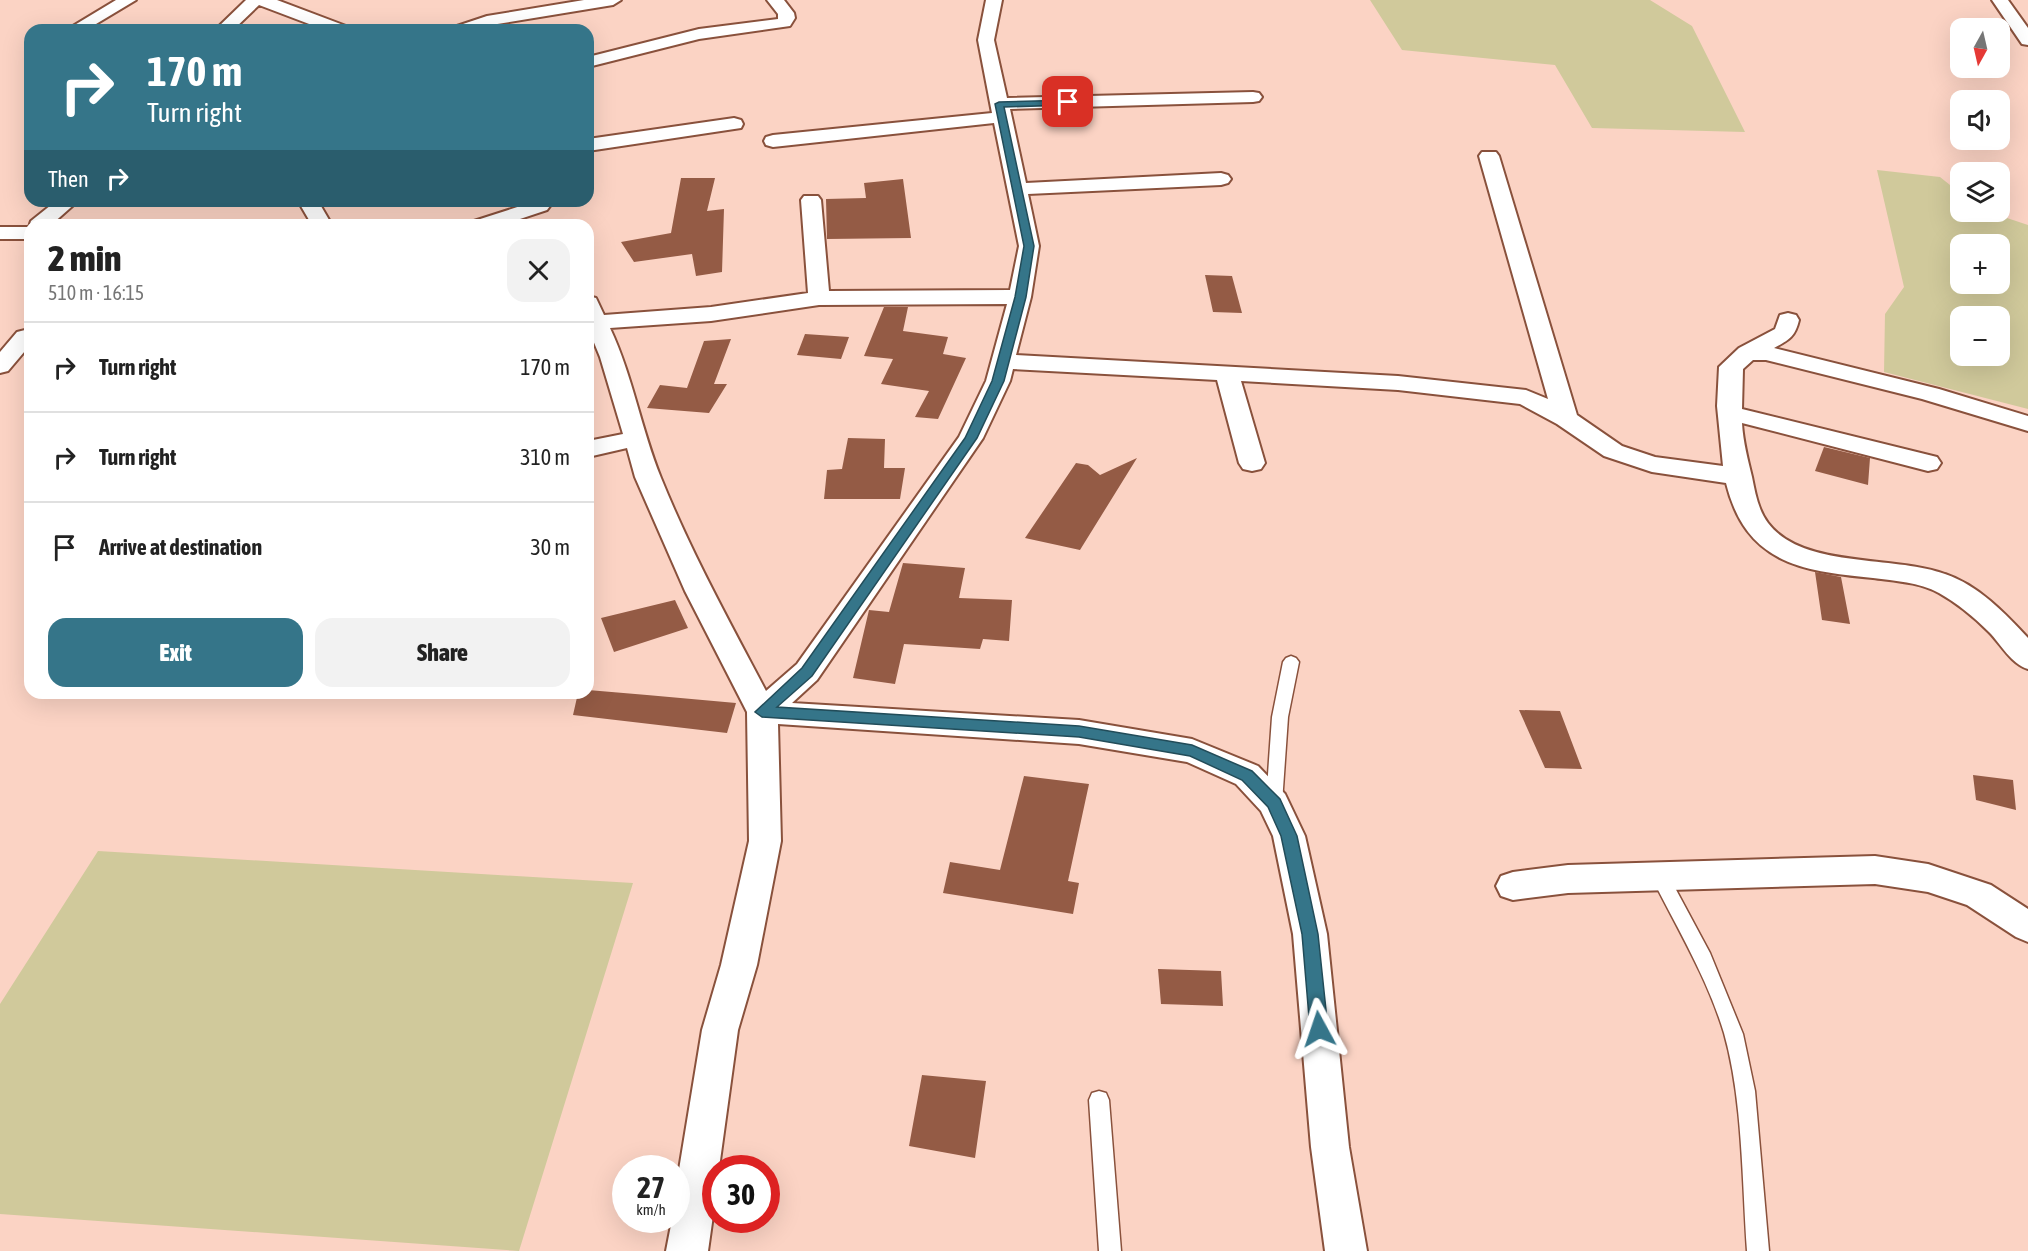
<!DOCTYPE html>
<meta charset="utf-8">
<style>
body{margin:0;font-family:"Asap Condensed",sans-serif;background:#f2f2f2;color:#222;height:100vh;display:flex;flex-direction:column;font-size:22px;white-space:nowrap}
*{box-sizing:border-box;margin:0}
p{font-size:20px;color:#767676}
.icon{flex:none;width:33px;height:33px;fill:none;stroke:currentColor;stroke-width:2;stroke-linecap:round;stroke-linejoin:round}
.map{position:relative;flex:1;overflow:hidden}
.side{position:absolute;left:24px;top:219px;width:570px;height:480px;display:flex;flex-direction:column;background:#fff;border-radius:18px;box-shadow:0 6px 24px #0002}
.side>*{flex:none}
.banner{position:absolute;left:24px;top:24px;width:570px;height:183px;border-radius:18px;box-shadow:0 6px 24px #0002;background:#357589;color:#fff;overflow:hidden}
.needle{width:39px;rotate:188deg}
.fabs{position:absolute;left:1950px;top:18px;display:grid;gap:12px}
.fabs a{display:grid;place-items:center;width:60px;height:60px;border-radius:12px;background:#fff;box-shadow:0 6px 24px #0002;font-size:30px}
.speed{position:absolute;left:612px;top:1155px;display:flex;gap:12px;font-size:30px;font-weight:700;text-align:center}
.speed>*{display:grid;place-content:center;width:78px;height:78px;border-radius:50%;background:#fff;box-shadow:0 6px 24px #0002;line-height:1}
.speed small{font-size:15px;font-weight:400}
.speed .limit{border:9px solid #d22;background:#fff;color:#111}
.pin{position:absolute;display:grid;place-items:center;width:51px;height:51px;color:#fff;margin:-26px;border-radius:12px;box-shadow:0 3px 9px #0006}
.me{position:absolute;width:66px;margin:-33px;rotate:355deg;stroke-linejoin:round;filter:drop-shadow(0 0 4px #0008)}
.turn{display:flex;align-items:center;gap:21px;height:126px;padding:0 24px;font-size:27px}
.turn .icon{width:78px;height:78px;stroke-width:2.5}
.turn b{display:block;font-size:42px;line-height:51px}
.then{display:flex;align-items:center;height:57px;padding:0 24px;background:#0003;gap:12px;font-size:22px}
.round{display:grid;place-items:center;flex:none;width:63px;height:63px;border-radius:18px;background:#f2f2f2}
.overview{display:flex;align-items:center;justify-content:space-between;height:102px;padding:0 24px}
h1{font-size:36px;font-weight:800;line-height:45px}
.cta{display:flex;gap:12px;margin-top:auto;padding:12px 24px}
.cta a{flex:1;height:69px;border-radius:18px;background:#357589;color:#fff;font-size:24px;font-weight:800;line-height:69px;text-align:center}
.cta a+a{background:#f2f2f2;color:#222}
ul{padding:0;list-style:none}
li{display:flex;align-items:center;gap:18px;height:90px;padding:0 24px;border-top:2px solid #e0e0e0}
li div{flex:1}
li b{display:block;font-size:22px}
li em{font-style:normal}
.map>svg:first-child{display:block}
.green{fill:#d0c99b;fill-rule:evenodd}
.building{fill:#945b45}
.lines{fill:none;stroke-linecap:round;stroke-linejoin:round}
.service-casing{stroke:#89513c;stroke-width:3}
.minor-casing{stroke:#89513c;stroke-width:4}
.service{fill:#fff;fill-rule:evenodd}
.minor{fill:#fff;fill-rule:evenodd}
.route{fill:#357589;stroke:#224c59;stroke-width:1.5}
</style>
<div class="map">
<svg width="2028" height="1251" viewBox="0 0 2028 1251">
<rect width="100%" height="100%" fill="#fbd3c4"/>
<path class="green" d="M 1370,0 L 1650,0 L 1692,26 L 1745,132 L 1592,128 L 1555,65 L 1402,50 Z
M 1877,170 L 1940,177 L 1960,193 L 1960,212 L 1989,212 L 2028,225 L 2028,409 L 1884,372 L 1885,314 L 1904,287 ZM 1960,244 L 2000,244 L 2000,284 L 1960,284 ZM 1960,316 L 2000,316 L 2000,356 L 1960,356 Z
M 98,851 L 633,883 L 519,1251 L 0,1214 L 0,1004 Z"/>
<path class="building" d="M 681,178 L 715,178 L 707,211 L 724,209 L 722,272 L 696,276 L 692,254 L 634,262 L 621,242 L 671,233 Z
M 903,179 L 911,238 L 827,239 L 826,199 L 866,198 L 864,183 Z
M 1205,275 L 1232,276 L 1242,313 L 1213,312 Z
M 884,307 L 908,307 L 903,331 L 948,337 L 943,354 L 966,358 L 938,419 L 915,417 L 929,391 L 881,384 L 893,359 L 864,356 Z
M 805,334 L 849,337 L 841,359 L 797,355 Z
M 731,339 L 714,384 L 727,384 L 709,413 L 647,408 L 660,385 L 687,388 L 704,341 Z
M 848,438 L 885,439 L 884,468 L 905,468 L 900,499 L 824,499 L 827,470 L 842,469 Z
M 1824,447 L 1870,458 L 1868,485 L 1815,471 Z
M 1137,458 L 1080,550 L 1025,538 L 1076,463 L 1088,465 L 1100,475 Z
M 903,563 L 965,568 L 959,598 L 1012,600 L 1009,641 L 983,639 L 980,649 L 904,644 L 895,684 L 853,678 L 869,610 L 889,612 Z
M 1815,572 L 1841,577 L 1850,624 L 1822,620 Z
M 675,600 L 688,628 L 614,652 L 601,618 Z
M 588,690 L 647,695 L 736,703 L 727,733 L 573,715 L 578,693 L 588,693 Z
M 1519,710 L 1560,711 L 1582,769 L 1545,768 Z
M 1973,775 L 2013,780 L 2016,810 L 1976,800 Z
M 1024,776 L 1089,784 L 1068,881 L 1079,883 L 1073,914 L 943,893 L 950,862 L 1000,870 Z
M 1158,969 L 1221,971 L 1223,1006 L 1161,1004 Z
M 922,1075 L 986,1081 L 975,1158 L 909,1146 Z"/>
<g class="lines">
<g class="service-casing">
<path id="service" d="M 1291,656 L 1296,658 L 1299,662 L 1288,717 L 1282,803 L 1280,808 L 1274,810 L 1268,808 L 1266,803 L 1272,717 L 1283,662 L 1286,658 Z
M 1660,869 L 1666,871 L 1710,953 L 1743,1034 L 1755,1091 L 1769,1251 L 1747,1251 C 1742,1181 1743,1100 1724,1033 C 1707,977 1677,928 1651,876 L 1654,871 Z
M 1099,1091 L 1106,1093 L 1109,1100 L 1121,1251 L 1099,1251 L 1089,1100 L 1092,1093 Z"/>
</g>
<g class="minor-casing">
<path id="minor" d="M 116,0 L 136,0 L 86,30 L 68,29 Z
M 246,0 L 277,0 L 346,26 L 348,30 L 325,30 L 259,5 L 233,30 L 215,30 Z
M 584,0 L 621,0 L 613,5 L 491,25 L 478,30 L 455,30 L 457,26 L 487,16 Z
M 767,0 L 784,0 L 794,13 L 795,18 L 790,26 L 699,39 L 588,67 L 588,57 L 699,29 L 778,19 L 778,14 Z
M 986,0 L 1002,0 L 994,40 L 1007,98 L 1253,92 L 1259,93 L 1262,97 L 1259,101 L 1253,102 L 1010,109 L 1026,183 L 1221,173 L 1228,175 L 1231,179 L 1228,183 L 1221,185 L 1028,194 L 1039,246 L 1031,297 L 1016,355 L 1398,376 L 1526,390 L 1548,399 L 1479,156 L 1482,152 L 1496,152 L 1499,156 L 1577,415 L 1622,446 L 1655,457 L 1723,466 L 1717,406 L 1719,367 L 1739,348 L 1775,329 L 1780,315 L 1788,313 L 1796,315 L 1799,320 C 1795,337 1789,340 1774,348 L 1939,389 L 2028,416 L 2028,431 L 1922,399 L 1766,360 L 1753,360 L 1743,369 L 1742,409 L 1937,457 L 1941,463 L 1937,469 L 1928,471 L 1742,423 C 1743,442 1748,460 1752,477 C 1755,492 1758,510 1768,523 C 1803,569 1895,555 1945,574 C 1978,585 2005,613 2028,638 L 2028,669 C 2011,664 2001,644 1989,632 C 1974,617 1957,603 1939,593 C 1919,582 1895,581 1873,578 C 1800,571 1746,563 1726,483 L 1652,472 L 1604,456 L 1557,424 L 1520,404 L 1398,390 L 1241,381 L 1265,463 L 1261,469 L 1252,471 L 1243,469 L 1239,463 L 1217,380 L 1013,369 L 1010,381 L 983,438 L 817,680 L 792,703 L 1079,720 L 1192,739 L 1258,766 L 1285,794 L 1305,836 L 1327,934 L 1349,1147 L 1367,1251 L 1325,1251 L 1311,1147 L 1293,934 L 1273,836 L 1261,811 L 1236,784 L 1187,762 L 1079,744 L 778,724 L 781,841 L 757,965 L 738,1030 L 719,1168 L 716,1168 L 716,1194 L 708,1251 L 666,1251 L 672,1220 L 676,1220 L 676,1188 L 702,1030 L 721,965 L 749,841 L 747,712 L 685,591 L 635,477 L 627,448 L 588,457 L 588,441 L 623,434 L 600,357 L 588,328 L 588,296 L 596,298 L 604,315 L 711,307 L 808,293 L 801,200 L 804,196 L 818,196 L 821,200 L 829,291 L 1010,290 L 1019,246 L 994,123 L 773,147 L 766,145 L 764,141 L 766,137 L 773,135 L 992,113 L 978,40 ZM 1007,304 L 986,381 L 959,437 L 797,664 L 766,691 C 729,621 691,552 661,478 C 641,429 633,377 610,328 L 711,321 L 819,305 Z
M 1992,0 L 2008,0 L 2028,28 L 2028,45 L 2022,44 Z
M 734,118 L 741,120 L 743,124 L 741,128 L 588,151 L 588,139 Z
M 56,201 L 78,201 L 51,225 L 30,225 L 30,239 L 0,239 L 0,227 L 29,227 L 31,221 Z
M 298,201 L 318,201 L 332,225 L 312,225 Z
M 536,201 L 547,202 L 550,206 L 547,210 L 502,225 L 471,225 L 474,221 Z
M 25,330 L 30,331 L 30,345 L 8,371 L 0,373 L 0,352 L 17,332 Z
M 1875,856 L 1928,864 L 1991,885 L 2028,909 L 2028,942 L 2016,937 L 1967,905 L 1928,892 L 1875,884 L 1568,893 L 1513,900 L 1501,896 L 1496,886 L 1501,876 L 1513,872 L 1568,865 Z"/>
</g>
<use href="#service" class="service"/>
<use href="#minor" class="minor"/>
</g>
<path class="route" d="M 1072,100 L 1072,104 L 1068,105 L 1004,107 L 1034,246 L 1026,297 L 1004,381 L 977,438 L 812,676 L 777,707 L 1079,726 L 1192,745 L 1252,771 L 1280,799 L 1297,836 L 1318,934 L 1328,1029 L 1325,1034 L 1319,1036 L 1313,1034 L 1310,1029 L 1302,934 L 1281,836 L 1268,807 L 1242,780 L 1190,756 L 1079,737 L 762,717 L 755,712 L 802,668 L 965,438 L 992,381 L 1015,297 L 1024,246 L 995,104 L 999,102 Z"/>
</svg>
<div class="fabs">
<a><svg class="needle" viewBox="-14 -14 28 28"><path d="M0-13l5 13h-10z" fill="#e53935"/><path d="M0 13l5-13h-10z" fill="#767676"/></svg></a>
<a><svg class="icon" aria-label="sound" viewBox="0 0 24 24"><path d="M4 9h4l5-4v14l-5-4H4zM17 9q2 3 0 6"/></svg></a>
<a><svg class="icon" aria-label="layers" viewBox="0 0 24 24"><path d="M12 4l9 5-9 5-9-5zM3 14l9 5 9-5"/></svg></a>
<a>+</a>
<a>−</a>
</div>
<div class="speed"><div>27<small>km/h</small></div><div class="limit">30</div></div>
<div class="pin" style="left:1068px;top:102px;background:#d93025"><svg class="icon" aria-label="arrive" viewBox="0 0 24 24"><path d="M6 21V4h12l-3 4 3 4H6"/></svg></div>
<svg class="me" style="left:1319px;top:1029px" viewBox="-20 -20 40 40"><path d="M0-17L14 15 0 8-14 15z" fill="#357589" stroke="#fff" stroke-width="4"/></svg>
<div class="banner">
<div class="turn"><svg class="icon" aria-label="right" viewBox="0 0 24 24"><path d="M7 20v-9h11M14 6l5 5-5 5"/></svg><div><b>170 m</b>Turn right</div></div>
<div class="then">Then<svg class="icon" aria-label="right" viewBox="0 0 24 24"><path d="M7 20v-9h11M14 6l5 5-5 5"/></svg></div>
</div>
<section class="side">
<div class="overview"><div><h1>2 min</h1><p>510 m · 16:15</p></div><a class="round"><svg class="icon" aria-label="close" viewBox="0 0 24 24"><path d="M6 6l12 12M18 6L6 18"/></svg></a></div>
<ul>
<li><svg class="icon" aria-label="right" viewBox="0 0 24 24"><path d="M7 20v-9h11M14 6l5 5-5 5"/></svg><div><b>Turn right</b></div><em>170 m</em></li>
<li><svg class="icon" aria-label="right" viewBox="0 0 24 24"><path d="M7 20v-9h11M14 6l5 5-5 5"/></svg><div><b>Turn right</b></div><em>310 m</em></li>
<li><svg class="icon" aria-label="arrive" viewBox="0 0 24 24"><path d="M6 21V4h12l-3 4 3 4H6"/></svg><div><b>Arrive at destination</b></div><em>30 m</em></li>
</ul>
<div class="cta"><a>Exit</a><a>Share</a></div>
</section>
</div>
